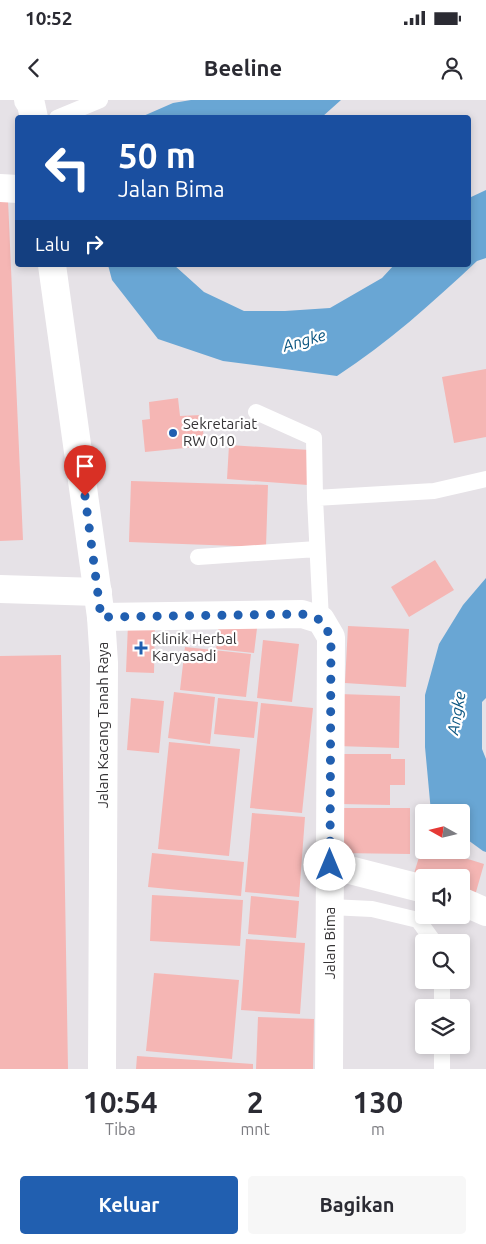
<!DOCTYPE html>
<html lang="id">
<style>
body{margin:0;font-family:Ubuntu,sans-serif;background:#f7f7f7;color:#2b2b33;height:100vh;display:flex;flex-direction:column;font-size:19px;white-space:nowrap}
*{box-sizing:border-box;margin:0}
p{font-size:16px;color:#7c7c81}
.icon{flex:none;width:28px;height:28px;fill:none;stroke:currentColor;stroke-width:2;stroke-linecap:round;stroke-linejoin:round}
.map{position:relative;height:969px;overflow:hidden}
.panel{display:flex;flex-direction:column;background:#fff;flex:1}
.panel>*{flex:none}
.banner{position:absolute;left:15px;top:15px;width:456px;height:152px;border-radius:5px;box-shadow:0 2px 8px #0003;background:#1a4fa0;color:#fff;overflow:hidden}
.needle{width:32px;rotate:278deg}
.buttons{position:absolute;left:415px;top:704px;display:grid;gap:10px}
.buttons a{display:grid;place-items:center;width:55px;height:55px;border-radius:5px;background:#fff;box-shadow:0 2px 8px #0003;font-size:25px}
.pin{position:absolute;display:grid;place-items:center;width:42px;height:42px;color:#fff;margin:-51px -21px;border-radius:50% 50% 50% 0;rotate:-45deg;box-shadow:0 0 5px #0007}
.pin .icon{rotate:45deg}
.me{position:absolute;width:55px;margin:-28px;rotate:0deg;stroke-linejoin:round;filter:drop-shadow(0 0 4px #0008)}
.turn{display:flex;align-items:center;gap:18px;height:105px;padding:0 20px;font-size:22px}
.turn .icon{width:65px;height:65px;stroke-width:2.5}
.turn b{display:block;font-size:35px;line-height:42px}
.then{display:flex;align-items:center;height:48px;padding:0 20px;background:#0003;gap:10px;font-size:19px}
.eta{display:flex;justify-content:space-evenly;align-items:center;height:85px;text-align:center}
.eta b{font-size:30px;font-weight:700;line-height:35px}
.button{display:flex;gap:10px;margin-top:auto;padding:10px 20px}
.button a{flex:1;height:58px;border-radius:5px;background:#215fb0;color:#fff;font-size:20px;font-weight:700;line-height:58px;text-align:center}
.button a+a{background:#f7f7f7;color:#2b2b33}
.status{display:flex;justify-content:space-between;align-items:center;height:35px;padding:0 25px;background:#fff;direction:ltr}
.status svg{height:14px;fill:currentColor}
header{display:flex;justify-content:space-between;align-items:center;height:65px;padding:0 20px;background:#fff;font-size:22px;font-weight:700}
.map>svg:first-child{display:block}
.water{fill:#69a6d4}
.building{fill:#f5b6b4}
.lines{fill:none;stroke-linecap:round;stroke-linejoin:round}
.lane{stroke:#fff;stroke-width:16}
.street{stroke:#fff;stroke-width:28}
.secondary{stroke:#fff;stroke-width:28}
.route{stroke:#215fb0;stroke-width:9;stroke-dasharray:0 16.2}
.poi-dot{fill:#215fb0;stroke:#fff;stroke-width:2}
.labels{text-anchor:middle;stroke-width:4.5;stroke-linejoin:round;paint-order:stroke}
.poi-label{font-size:15px;fill:#363436;stroke:#fff;text-anchor:start}
.street-label{font-size:15px;fill:#363436;stroke:#fff}
.water-label{font-size:16px;font-style:italic;fill:#07537f;stroke:#fff}
</style>
<div class="status"><b>10:52</b><svg viewBox="0 0 49 12"><path d="M0 12V9h3v3zM5 12V6h3v6zM10 12V3h3v9zM15 12V0h3v12zM26 1h20v11H26zM47 4h2v5h-2z"/></svg></div>
<header><svg class="icon" aria-label="back" viewBox="0 0 24 24"><path d="M15 5l-7 7 7 7"/></svg>Beeline<svg class="icon" aria-label="person" viewBox="0 0 24 24"><circle cx="12" cy="8" r="4"/><path d="M4 21q1-7 8-7t8 7"/></svg></header>
<div class="map">
<svg width="486" height="969" viewBox="0 0 486 969">
<rect width="100%" height="100%" fill="#e6e2e7"/>
<path class="water" d="M 191,0 L 341,0 L 322,17 L 141,17 L 173,3 Z
M 486,90 L 486,158 L 477,161 C 431,204 389,242 337,276 L 223,261 L 158,239 L 112,180 L 108,165 L 174,165 L 204,192 L 244,211 L 285,211 L 330,208 L 382,178 L 394,165 L 469,165 L 469,98 Z
M 486,478 L 486,598 L 482,602 L 482,649 L 486,659 L 486,752 L 483,751 L 461,735 L 461,712 L 431,712 L 425,647 L 425,595 L 439,544 L 463,505 Z"/>
<path class="building" d="M 8,100 L 23,440 L 0,441 L 0,101 Z
M 486,269 L 486,337 L 454,343 L 442,277 Z
M 178,298 L 180,316 L 201,315 L 205,346 L 145,352 L 142,320 L 150,319 L 149,302 Z
M 229,345 L 310,350 L 308,385 L 227,379 Z
M 131,381 L 268,385 L 266,447 L 129,442 Z
M 435,460 L 454,490 L 409,517 L 391,487 Z
M 220,516 L 258,520 L 254,553 L 216,549 Z
M 128,524 L 155,524 L 154,573 L 126,572 Z
M 348,526 L 409,529 L 406,587 L 345,583 Z
M 263,540 L 299,544 L 292,602 L 257,598 Z
M 185,547 L 251,554 L 246,597 L 180,590 Z
M 61,555 L 68,969 L 0,969 L 0,556 Z
M 174,592 L 215,597 L 210,644 L 168,638 Z
M 339,594 L 400,596 L 399,648 L 337,646 Z
M 131,598 L 164,601 L 159,653 L 127,650 Z
M 218,598 L 258,602 L 254,638 L 214,634 Z
M 261,603 L 313,608 L 302,713 L 250,708 Z
M 169,642 L 240,649 L 229,756 L 158,749 Z
M 341,654 L 391,654 L 391,659 L 405,659 L 405,685 L 390,685 L 390,705 L 340,704 Z
M 339,708 L 410,708 L 410,754 L 339,753 Z
M 252,713 L 305,717 L 299,797 L 245,792 Z
M 423,744 L 424,750 L 439,750 L 484,764 L 474,799 L 461,795 L 461,778 L 424,778 L 412,780 Z
M 152,753 L 244,762 L 241,796 L 148,787 Z
M 152,795 L 243,800 L 240,846 L 150,841 Z
M 251,796 L 299,801 L 296,838 L 248,834 Z
M 246,839 L 305,843 L 300,914 L 241,910 Z
M 154,873 L 239,880 L 232,959 L 146,951 Z
M 258,917 L 314,919 L 313,969 L 256,969 Z
M 137,956 L 253,964 L 253,969 L 136,969 Z"/>
<g class="lines">
<path class="lane" d="M 57,18 L 100,0
M 256,312 L 314,338 L 315,398
M 198,457 L 317,449
M 321,520 L 315,398 L 434,391 L 486,379
M 330,807 L 372,809 L 418,820 L 434,842
M 442,880 L 442,908
M 442,945 L 442,969"/>
<path class="street" d="M 0,88 L 18,89
M 0,489 L 98,492
M 101,517 L 302,514 L 321,520 L 331,537 L 329,969
M 330,765 L 424,789
M 461,801 L 486,812"/>
<path class="secondary" d="M 28,0 L 31,4 L 34,18
M 52,165 L 101,517 L 104,563 L 102,969"/>
</g>
<g class="lines">
<path class="route" d="M 85,396 L 101,517 L 302,514 L 321,520 L 331,537 L 330,765"/>
</g>
<g class="poi-dot">
<circle cx="173" cy="333" r="5"/>
<path d="M138.5 540.5h5v5h5v5h-5v5h-5v-5h-5v-5h5z"/>
</g>
<g class="labels">
<g class="poi-label">
<text x="183" y="329">Sekretariat<tspan x="183" dy="17">RW 010</tspan></text>
<text x="152" y="544">Klinik Herbal<tspan x="152" dy="17">Karyasadi</tspan></text>
</g>
<g class="street-label">
<text transform="translate(103 625) rotate(-90)" y="5">Jalan Kacang Tanah Raya</text>
<text transform="translate(330 843) rotate(-90)" y="5">Jalan Bima</text>
</g>
<g class="water-label">
<text transform="translate(304 240) rotate(-16)" y="6">Angke</text>
<text transform="translate(456 613) rotate(-80)" y="6">Angke</text>
</g>
</g>
</svg>
<div class="buttons">
<a><svg class="needle" viewBox="-14 -14 28 28"><path d="M0-13l5 13h-10z" fill="#e53935"/><path d="M0 13l5-13h-10z" fill="#7c7c81"/></svg></a>
<a><svg class="icon" aria-label="sound" viewBox="0 0 24 24"><path d="M4 9h4l5-4v14l-5-4H4zM17 9q2 3 0 6"/></svg></a>
<a><svg class="icon" aria-label="search" viewBox="0 0 24 24"><circle cx="10" cy="10" r="6"/><path d="M15 15l6 6"/></svg></a>
<a><svg class="icon" aria-label="layers" viewBox="0 0 24 24"><path d="M12 4l9 5-9 5-9-5zM3 14l9 5 9-5"/></svg></a>
</div>
<div class="pin" style="left:85px;top:396px;background:#d93025"><svg class="icon" aria-label="arrive" viewBox="0 0 24 24"><path d="M6 21V4h12l-3 4 3 4H6"/></svg></div>
<svg class="me" style="left:330px;top:765px" viewBox="-20 -20 40 40"><circle r="19" fill="#fff"/><path d="M0-13L10 11 0 6-10 11z" fill="#215fb0"/></svg>
<div class="banner">
<div class="turn"><svg class="icon" aria-label="left" viewBox="0 0 24 24"><path d="M17 20v-9H6M10 6l-5 5 5 5"/></svg><div><b>50 m</b>Jalan Bima</div></div>
<div class="then">Lalu<svg class="icon" aria-label="right" viewBox="0 0 24 24"><path d="M7 20v-9h11M14 6l5 5-5 5"/></svg></div>
</div>
</div>
<section class="panel">
<div class="eta">
<div><b>10:54</b><p>Tiba</p></div>
<div><b>2</b><p>mnt</p></div>
<div><b>130</b><p>m</p></div>
</div>
<div class="button"><a>Keluar</a><a>Bagikan</a></div>
</section>
